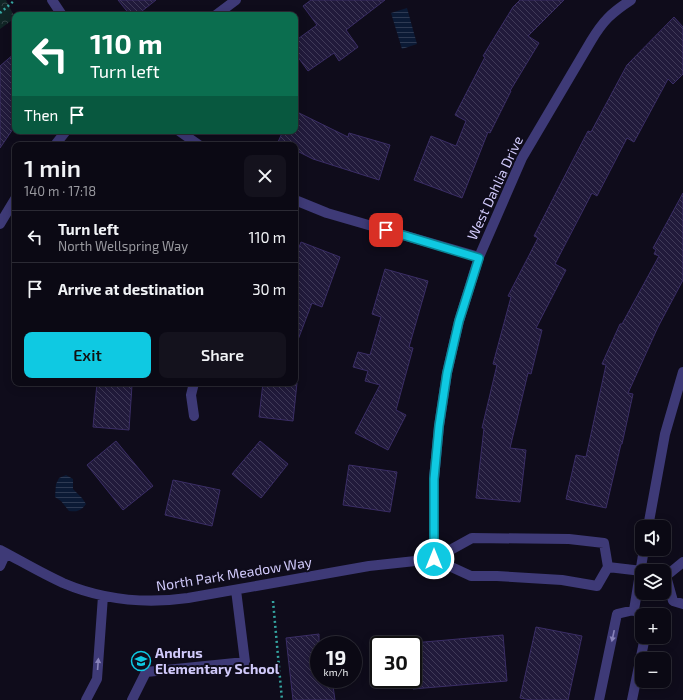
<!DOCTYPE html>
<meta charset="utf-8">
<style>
body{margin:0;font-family:"Exo 2",sans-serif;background:#14121d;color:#f1f3f6;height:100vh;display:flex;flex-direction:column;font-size:15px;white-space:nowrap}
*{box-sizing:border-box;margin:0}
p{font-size:13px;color:#9a9aa0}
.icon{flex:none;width:22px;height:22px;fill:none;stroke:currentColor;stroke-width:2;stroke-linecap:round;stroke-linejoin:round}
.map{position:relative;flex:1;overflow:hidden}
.details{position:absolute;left:12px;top:142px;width:286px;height:244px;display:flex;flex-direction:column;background:#0b0914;border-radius:8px;box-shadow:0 2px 10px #0003,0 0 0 1px #2b2a34}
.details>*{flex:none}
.top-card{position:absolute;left:12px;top:12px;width:286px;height:122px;border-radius:8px;box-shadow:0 2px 10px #0003,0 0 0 1px #2b2a34;background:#0b6e4f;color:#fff;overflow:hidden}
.fabs{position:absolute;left:635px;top:520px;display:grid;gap:8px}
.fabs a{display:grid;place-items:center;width:36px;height:36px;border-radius:8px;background:#0b0914;box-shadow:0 2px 10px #0003,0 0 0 1px #2b2a34;font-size:20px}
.speed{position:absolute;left:310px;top:636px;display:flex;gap:8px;font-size:20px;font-weight:700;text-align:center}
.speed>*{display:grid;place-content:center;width:52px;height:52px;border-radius:50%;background:#0b0914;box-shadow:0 2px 10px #0003,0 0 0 1px #2b2a34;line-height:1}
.speed small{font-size:10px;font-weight:400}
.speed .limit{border:2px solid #111;border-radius:6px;background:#fff;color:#111}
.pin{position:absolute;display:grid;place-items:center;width:34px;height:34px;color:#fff;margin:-17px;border-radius:8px;box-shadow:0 2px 6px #0006}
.me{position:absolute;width:44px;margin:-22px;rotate:0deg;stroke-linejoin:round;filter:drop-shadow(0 0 3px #0008)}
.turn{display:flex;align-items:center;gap:14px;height:84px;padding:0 12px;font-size:18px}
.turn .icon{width:52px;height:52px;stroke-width:2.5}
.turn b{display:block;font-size:28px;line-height:34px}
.then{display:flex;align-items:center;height:38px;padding:0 12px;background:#0003;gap:8px;font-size:15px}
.round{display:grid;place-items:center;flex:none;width:42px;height:42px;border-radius:8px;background:#14121d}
.head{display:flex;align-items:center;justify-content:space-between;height:68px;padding:0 12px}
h1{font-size:24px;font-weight:600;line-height:30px}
.button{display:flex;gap:8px;margin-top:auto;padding:8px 12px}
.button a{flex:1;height:46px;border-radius:8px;background:#0fc9e2;color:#111;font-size:16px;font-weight:600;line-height:46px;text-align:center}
.button a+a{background:#14121d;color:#f1f3f6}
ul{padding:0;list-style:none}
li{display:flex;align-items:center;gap:12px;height:52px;padding:0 12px;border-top:1px solid #2b2a34}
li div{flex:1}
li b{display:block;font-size:15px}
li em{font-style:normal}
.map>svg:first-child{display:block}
.park{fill:url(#park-crowns)}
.water{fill:url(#water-rules)}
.building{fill:url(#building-back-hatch);stroke:#3a2d65}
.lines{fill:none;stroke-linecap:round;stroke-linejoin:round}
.path{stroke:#35a5a1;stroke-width:2.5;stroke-dasharray:2 3;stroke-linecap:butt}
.minor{stroke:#3e3a77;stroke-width:10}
.oneway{fill:#8882b9}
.route-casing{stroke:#0a8393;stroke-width:10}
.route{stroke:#0fc9e2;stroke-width:7}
.labels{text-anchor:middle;stroke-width:4;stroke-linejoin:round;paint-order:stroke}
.street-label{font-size:14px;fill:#d1cafb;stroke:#0f0c1b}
.poi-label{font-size:14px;font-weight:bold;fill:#d1cafb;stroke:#0f0c1b;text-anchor:start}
</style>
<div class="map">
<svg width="683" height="700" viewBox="0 0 683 700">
<defs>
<pattern id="park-crowns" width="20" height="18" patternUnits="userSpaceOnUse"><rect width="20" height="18" fill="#102525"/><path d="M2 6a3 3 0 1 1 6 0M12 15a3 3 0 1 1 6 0" fill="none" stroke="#324346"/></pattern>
<pattern id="water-rules" width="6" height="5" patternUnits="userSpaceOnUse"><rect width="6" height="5" fill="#0b1a35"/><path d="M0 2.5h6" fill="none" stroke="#2e3a53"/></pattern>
<pattern id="building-back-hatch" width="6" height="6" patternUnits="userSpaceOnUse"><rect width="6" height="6" fill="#211a3b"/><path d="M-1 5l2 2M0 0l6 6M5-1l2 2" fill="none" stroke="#403a58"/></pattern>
</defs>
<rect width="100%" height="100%" fill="#0f0c1b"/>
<path class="park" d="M 0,0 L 6,0 L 15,18 L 0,29 Z"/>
<path class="water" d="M 407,8 L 417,44 L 402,49 L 391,13 Z
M 66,475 L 73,479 L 73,489 L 82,498 L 86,504 C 81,511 77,512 69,511 L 61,501 L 55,497 L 56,484 L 59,478 Z"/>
<path class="building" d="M 118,0 L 156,0 L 137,15 L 130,15 Z
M 311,0 L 385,0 L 346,30 L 358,47 L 339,61 L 334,53 L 308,71 L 295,53 L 295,41 L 317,25 L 303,6 Z
M 520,0 L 564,0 L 528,36 L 539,43 L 510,91 L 511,91 L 490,133 L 488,132 L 462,198 L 414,180 L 431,136 L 456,146 L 466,121 L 455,115 L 485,57 L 483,56 L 513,7 Z
M 674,17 L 683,27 L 683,74 L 673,84 L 668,79 L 634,142 L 627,138 L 597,196 L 592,193 L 555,264 L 566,270 L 536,328 L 542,330 L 531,374 L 528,373 L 510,448 L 526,450 L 520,502 L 476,498 L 484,428 L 482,428 L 497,365 L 493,364 L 511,297 L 508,296 L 538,238 L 534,236 L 558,189 L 588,131 L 591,132 L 627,65 Z
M 15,53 L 15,126 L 0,148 L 0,66 Z
M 295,111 L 348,137 L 349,133 L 390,145 L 379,180 L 313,159 L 295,150 L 295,145 L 284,145 L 278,142 L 283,131 L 295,131 Z
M 683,193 L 683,280 L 658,327 L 628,393 L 633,394 L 622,444 L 621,444 L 606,508 L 566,499 L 576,455 L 586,457 L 606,365 L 602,364 L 620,324 L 622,324 L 659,256 L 654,254 L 656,250 L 653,248 Z
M 301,242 L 340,257 L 322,307 L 312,303 L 296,345 L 295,258 Z
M 385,269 L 428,281 L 409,347 L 413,348 L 396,410 L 406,415 L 388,450 L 355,433 L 380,385 L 365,381 L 368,371 L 353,367 L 358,352 L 370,355 L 381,317 L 372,314 Z
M 97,383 L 132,385 L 129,430 L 93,427 Z
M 263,383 L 297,383 L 293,421 L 259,417 Z
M 116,441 L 153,486 L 123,510 L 87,465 Z
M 260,441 L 288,464 L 261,498 L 232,474 Z
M 349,465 L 397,472 L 390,512 L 343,505 Z
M 173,480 L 220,490 L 212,526 L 165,515 Z
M 536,627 L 582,636 L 568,700 L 531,700 L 520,698 Z
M 319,634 L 319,679 L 332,679 L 335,700 L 293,700 L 286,638 Z
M 503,635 L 507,681 L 413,689 L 413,643 Z"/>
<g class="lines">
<path class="path" d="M 0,13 L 15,0
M 273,601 L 282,700"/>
<path class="minor" d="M 52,0 L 62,15
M 216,15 L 236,0
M 179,131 L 199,145
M 55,145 L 66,131
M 295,200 L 327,213 L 479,257
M 0,224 L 15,199
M 194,416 L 191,395 L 194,383
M 648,527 L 665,434 L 683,372
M 472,538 L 569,539 L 604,543 L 608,567 L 597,586 L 562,580 L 497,576 L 471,576 L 434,559 Z
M 0,550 C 21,561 41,573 63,583 C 103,600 145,604 188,598 L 369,566 L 434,559 L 434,479 L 439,426 L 447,373 L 459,321 L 479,257 L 522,158 L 591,41 C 603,21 611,13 631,0
M 0,566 L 6,553
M 608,567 L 642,571
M 664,575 L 666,576 L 683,562
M 666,576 L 673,601 L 683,604
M 634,610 L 644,549
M 86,700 L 97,679 L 103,596
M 132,700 L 146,672 L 245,662 L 236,590
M 599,700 L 617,614 L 634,610 L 642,616
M 632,700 L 645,637"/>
</g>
<defs><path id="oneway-solid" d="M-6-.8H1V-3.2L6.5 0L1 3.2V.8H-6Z"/></defs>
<g class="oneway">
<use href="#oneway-solid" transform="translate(613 636) rotate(102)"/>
<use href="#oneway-solid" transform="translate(98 664) rotate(-86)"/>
</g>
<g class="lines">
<g class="route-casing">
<path id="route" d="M 386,230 L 479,258 L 459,321 L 447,373 L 439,426 L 434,479 L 434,559"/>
</g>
<use href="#route" class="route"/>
</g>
<defs>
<g id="school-ring" transform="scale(1)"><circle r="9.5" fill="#0f0c1b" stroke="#0fc9e2" stroke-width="1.5"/><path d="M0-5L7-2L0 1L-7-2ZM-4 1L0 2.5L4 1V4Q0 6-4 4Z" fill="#0fc9e2"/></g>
</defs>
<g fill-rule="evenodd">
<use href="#school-ring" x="141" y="661"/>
</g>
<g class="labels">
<g class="street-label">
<text transform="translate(495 188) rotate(-65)" y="5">West Dahlia Drive</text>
<text transform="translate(234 574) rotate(-9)" y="5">North Park Meadow Way</text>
</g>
<g class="poi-label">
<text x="155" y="658">Andrus<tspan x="155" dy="16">Elementary School</tspan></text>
</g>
</g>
</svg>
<div class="fabs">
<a><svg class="icon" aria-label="sound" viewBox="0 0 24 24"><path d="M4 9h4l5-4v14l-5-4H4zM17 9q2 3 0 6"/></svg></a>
<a><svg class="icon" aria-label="layers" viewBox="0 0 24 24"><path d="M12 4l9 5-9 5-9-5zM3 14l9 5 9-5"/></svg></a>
<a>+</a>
<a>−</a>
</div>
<div class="speed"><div>19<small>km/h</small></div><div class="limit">30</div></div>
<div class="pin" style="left:386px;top:230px;background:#d93025"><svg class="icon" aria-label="arrive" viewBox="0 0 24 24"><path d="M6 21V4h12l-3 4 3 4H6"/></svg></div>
<svg class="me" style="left:434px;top:559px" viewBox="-20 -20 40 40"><circle r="17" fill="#0fc9e2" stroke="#fff" stroke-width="3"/><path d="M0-11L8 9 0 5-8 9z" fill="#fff"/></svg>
<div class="top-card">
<div class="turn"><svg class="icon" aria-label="left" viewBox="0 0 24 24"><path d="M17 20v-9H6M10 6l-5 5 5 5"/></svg><div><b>110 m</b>Turn left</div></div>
<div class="then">Then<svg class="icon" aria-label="arrive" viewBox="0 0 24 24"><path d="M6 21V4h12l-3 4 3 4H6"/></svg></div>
</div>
<section class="details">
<div class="head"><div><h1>1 min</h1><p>140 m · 17:18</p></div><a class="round"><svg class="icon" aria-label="close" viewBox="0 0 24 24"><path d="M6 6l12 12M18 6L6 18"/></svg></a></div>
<ul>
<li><svg class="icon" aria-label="left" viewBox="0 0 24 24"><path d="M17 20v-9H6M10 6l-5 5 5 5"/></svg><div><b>Turn left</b><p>North Wellspring Way</p></div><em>110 m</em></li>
<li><svg class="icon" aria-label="arrive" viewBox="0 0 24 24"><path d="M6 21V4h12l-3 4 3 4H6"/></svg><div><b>Arrive at destination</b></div><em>30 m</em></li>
</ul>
<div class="button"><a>Exit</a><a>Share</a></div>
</section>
</div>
